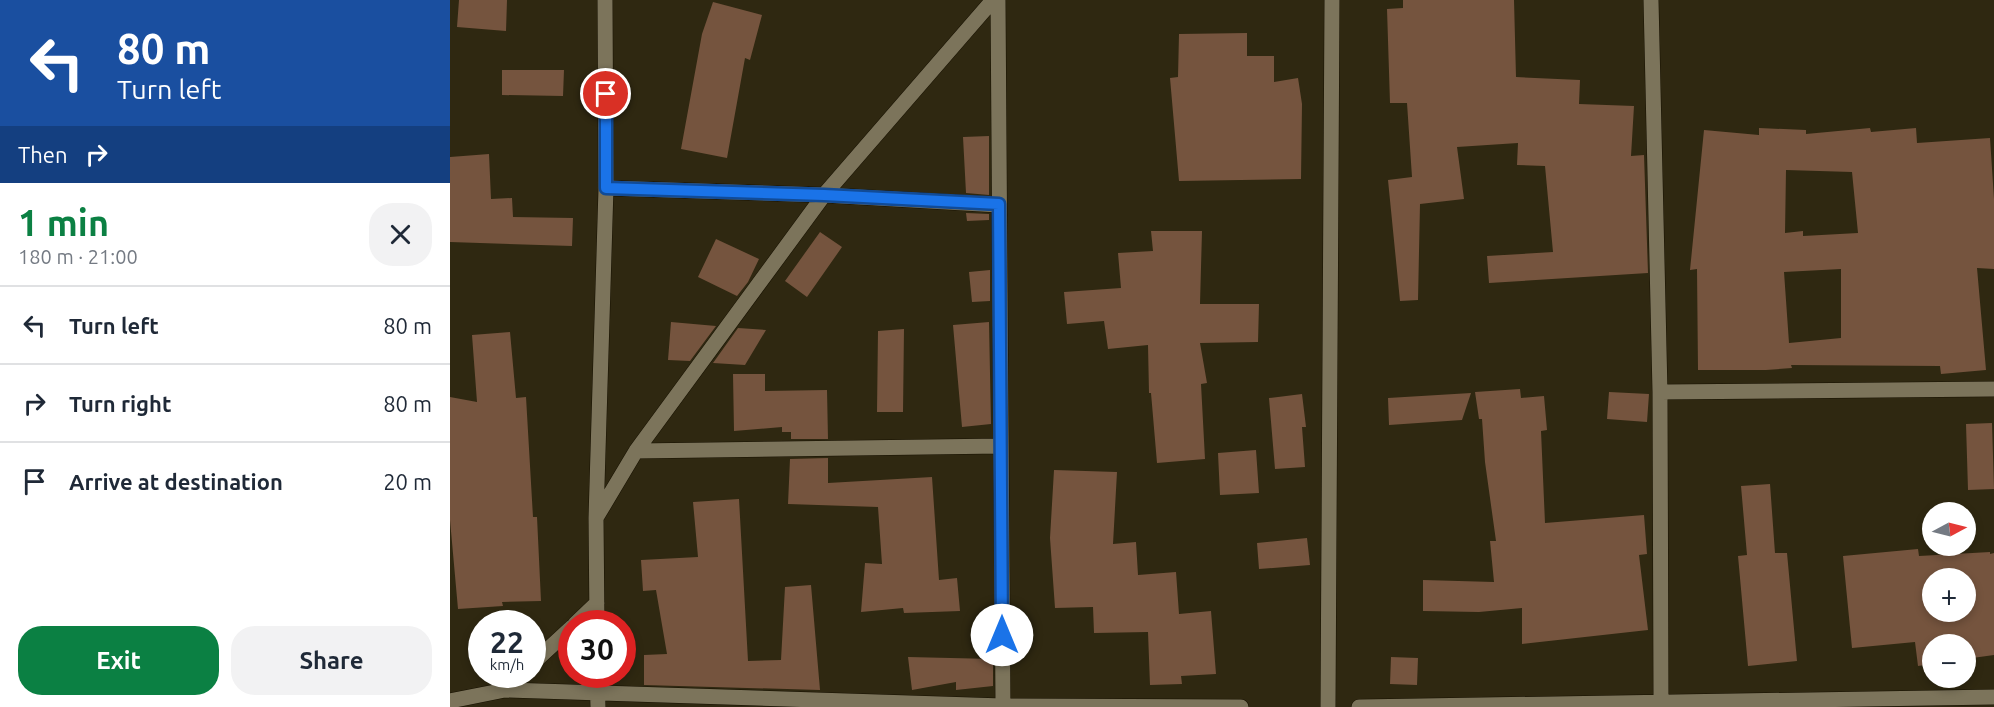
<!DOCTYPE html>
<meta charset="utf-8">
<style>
body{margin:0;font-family:Ubuntu,sans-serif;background:#f2f2f3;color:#1f2937;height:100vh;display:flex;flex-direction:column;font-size:22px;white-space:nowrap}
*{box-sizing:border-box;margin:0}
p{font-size:20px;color:#747a83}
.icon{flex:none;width:33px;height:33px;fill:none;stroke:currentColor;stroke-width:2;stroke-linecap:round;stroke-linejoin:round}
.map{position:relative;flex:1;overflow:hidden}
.sheet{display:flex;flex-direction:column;background:#fff;width:450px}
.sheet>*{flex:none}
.hud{background:#1a4fa0;color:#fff;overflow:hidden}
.needle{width:39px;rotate:83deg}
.fabs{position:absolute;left:1472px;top:502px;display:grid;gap:12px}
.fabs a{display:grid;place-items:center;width:54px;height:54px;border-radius:50%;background:#fff;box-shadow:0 3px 9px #0003;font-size:30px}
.speed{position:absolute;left:18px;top:610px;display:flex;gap:12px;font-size:30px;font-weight:700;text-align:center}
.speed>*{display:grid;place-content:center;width:78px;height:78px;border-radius:50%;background:#fff;box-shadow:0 3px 9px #0003;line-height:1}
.speed small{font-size:15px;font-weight:400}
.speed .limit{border:9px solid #d22;background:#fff;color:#111}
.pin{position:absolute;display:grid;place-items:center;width:51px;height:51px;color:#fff;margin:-26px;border:3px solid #fff;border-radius:50%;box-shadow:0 2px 6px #0007}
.me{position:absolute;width:66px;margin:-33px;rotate:0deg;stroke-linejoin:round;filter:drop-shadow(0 0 4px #0008)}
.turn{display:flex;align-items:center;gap:21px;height:126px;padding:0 18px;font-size:27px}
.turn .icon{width:78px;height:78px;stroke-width:2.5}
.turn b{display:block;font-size:42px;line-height:51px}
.then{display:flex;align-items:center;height:57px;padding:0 18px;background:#0003;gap:12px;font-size:22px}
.round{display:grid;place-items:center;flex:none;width:63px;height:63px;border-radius:24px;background:#f2f2f3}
.overview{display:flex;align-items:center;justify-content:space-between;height:102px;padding:0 18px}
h1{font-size:36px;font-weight:700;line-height:45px;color:#0b8043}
.primary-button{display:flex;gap:12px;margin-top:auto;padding:12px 18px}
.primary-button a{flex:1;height:69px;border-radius:24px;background:#0b8043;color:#fff;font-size:24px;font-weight:700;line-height:69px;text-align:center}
.primary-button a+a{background:#f2f2f3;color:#1f2937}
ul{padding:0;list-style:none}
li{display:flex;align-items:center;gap:18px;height:78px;padding:0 18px;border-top:2px solid #e0e1e3}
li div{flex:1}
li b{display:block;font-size:22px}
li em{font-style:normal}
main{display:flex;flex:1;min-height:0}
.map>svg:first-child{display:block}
.building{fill:#75543e;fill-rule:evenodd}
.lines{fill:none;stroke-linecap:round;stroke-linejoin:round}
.minor-casing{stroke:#171100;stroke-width:16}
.minor{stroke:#7c745b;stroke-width:15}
.route-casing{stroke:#114b97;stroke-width:15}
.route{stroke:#1a73e8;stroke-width:10}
</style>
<main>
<section class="sheet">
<div class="hud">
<div class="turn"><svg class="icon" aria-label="left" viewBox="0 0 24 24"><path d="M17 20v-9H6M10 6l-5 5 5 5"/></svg><div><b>80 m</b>Turn left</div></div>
<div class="then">Then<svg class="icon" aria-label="right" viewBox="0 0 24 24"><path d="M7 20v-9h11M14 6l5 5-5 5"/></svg></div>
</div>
<div class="overview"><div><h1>1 min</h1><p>180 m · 21:00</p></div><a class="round"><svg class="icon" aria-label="close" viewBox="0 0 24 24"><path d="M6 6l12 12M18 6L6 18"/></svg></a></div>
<ul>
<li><svg class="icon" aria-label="left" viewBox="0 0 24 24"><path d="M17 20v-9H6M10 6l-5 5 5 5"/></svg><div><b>Turn left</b></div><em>80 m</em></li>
<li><svg class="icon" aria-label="right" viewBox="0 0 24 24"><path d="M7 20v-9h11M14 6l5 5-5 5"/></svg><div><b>Turn right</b></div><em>80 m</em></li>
<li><svg class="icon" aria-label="arrive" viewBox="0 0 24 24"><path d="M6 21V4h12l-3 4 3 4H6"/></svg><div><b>Arrive at destination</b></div><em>20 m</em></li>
</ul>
<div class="primary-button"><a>Exit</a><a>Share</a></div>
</section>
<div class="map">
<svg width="1544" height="707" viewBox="0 0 1544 707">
<rect width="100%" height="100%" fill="#2f2811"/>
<path class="building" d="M 9,0 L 57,0 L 56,31 L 7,27 Z
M 953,0 L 1064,0 L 1066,77 L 1130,80 L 1129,104 L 1184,106 L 1181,156 L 1194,155 L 1198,273 L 1039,283 L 1037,256 L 1103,252 L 1095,166 L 1067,165 L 1068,143 L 1007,147 L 1014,199 L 970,204 L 968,300 L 950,301 L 938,180 L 962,177 L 957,103 L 940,103 L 937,9 L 953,8 Z
M 263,2 L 312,15 L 300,60 L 295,58 L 277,158 L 231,149 L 252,34 Z
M 797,33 L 797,56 L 824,56 L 824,82 L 848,78 L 852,104 L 851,179 L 729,181 L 720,78 L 728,77 L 729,34 Z
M 52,70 L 114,70 L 113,96 L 52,95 Z
M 1309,128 L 1356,130 L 1356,134 L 1420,128 L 1421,132 L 1466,128 L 1467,143 L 1540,138 L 1544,199 L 1544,269 L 1527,268 L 1536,370 L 1491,374 L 1490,366 L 1341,365 L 1342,368 L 1316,370 L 1248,370 L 1247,269 L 1240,270 L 1254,130 L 1309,135 ZM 1336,170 L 1402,172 L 1408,233 L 1353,236 L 1353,231 L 1335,233 ZM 1391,269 L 1391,338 L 1339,343 L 1334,272 Z
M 539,136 L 539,195 L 516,193 L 513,137 Z
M 39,154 L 41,199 L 62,198 L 63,217 L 123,218 L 122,246 L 0,242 L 0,157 Z
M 516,213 L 539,214 L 539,220 L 517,221 Z
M 701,231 L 752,231 L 750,304 L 809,304 L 808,342 L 750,343 L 757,383 L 751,384 L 755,459 L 707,463 L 701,393 L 699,393 L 698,345 L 658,349 L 654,321 L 617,324 L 614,292 L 671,288 L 668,253 L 703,251 Z
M 370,232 L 392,247 L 357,297 L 335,281 Z
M 266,239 L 309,259 L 298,282 L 287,296 L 248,277 Z
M 540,270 L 540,301 L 522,302 L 519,272 Z
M 221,322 L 266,326 L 240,361 L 218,360 Z
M 539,322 L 541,424 L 512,427 L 503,325 Z
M 288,328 L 316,330 L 295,365 L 263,363 Z
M 454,329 L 453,412 L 427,412 L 428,331 Z
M 60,332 L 66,398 L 76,397 L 83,517 L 87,517 L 91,601 L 52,602 L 53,606 L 8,609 L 0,520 L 0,397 L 27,402 L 22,335 Z
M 283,374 L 315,374 L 315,391 L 377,390 L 378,439 L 341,439 L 341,432 L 332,432 L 332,427 L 284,431 Z
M 1070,389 L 1071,398 L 1094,396 L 1097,430 L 1091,431 L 1095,523 L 1194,515 L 1197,554 L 1189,555 L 1198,630 L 1072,644 L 1072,608 L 1029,612 L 973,611 L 973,580 L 1044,582 L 1040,541 L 1046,541 L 1035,462 L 1032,419 L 1029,419 L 1025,392 Z
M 1159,392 L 1199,394 L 1197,422 L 1157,419 Z
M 1021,393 L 1012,420 L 939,425 L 938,398 Z
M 852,394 L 856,427 L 852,427 L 855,467 L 825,469 L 819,398 Z
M 1542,423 L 1544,489 L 1518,490 L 1516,424 Z
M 806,450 L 809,493 L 770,495 L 768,453 Z
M 378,458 L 378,483 L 482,477 L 489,580 L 507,578 L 510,611 L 454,613 L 453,608 L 411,612 L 415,563 L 432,564 L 428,507 L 338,504 L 340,459 Z
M 604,470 L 667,472 L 663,544 L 686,542 L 688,575 L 726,572 L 729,614 L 761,611 L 766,674 L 731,676 L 732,684 L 700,685 L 698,632 L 644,633 L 643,607 L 605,608 L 600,538 Z
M 1320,484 L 1325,553 L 1337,553 L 1347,661 L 1298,666 L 1288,556 L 1297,555 L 1291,486 Z
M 289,499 L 298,661 L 331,660 L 335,587 L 361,585 L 370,690 L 194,685 L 194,655 L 217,654 L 206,590 L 193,591 L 191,560 L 248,557 L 243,502 Z
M 857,538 L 860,565 L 809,569 L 807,543 Z
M 1468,549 L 1469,556 L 1540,552 L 1540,554 L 1544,553 L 1544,655 L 1515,659 L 1515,645 L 1482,645 L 1482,664 L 1468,666 L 1465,642 L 1402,648 L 1393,556 ZM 1482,579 L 1515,579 L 1515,612 L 1482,612 Z
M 458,657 L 543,659 L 543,686 L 506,690 L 506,682 L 462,690 Z
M 941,657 L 968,658 L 967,685 L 940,684 Z"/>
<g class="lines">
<g class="minor-casing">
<path id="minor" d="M 548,0 L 553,707
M 1201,0 L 1210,392 L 1211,702
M 156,188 L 374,195 L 549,205
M 1210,392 L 1544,389
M 186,451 L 551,446
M 146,518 L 186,451 L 374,195 L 543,0
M 125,624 L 147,603
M 147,624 L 146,518 L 156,188 L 155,0
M 82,664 L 122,627
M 147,675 L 148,707
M 55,690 L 71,675
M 0,701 L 55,690 L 553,706 L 791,707
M 878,707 L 882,0
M 909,707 L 1544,697"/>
</g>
<use href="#minor" class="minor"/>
</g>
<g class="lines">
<g class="route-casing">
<path id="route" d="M 156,94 L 156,188 L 374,195 L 549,204 L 552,635"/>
</g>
<use href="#route" class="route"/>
</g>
</svg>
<div class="fabs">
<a><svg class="needle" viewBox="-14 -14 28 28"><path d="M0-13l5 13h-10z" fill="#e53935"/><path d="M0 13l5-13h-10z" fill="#747a83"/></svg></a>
<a>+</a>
<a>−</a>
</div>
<div class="speed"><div>22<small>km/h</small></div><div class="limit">30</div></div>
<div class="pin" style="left:156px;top:94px;background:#d93025"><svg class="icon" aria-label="arrive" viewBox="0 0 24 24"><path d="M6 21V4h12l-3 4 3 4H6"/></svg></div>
<svg class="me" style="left:552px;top:635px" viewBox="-20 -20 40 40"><circle r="19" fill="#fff"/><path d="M0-13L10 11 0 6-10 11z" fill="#1a73e8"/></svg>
</div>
</main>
